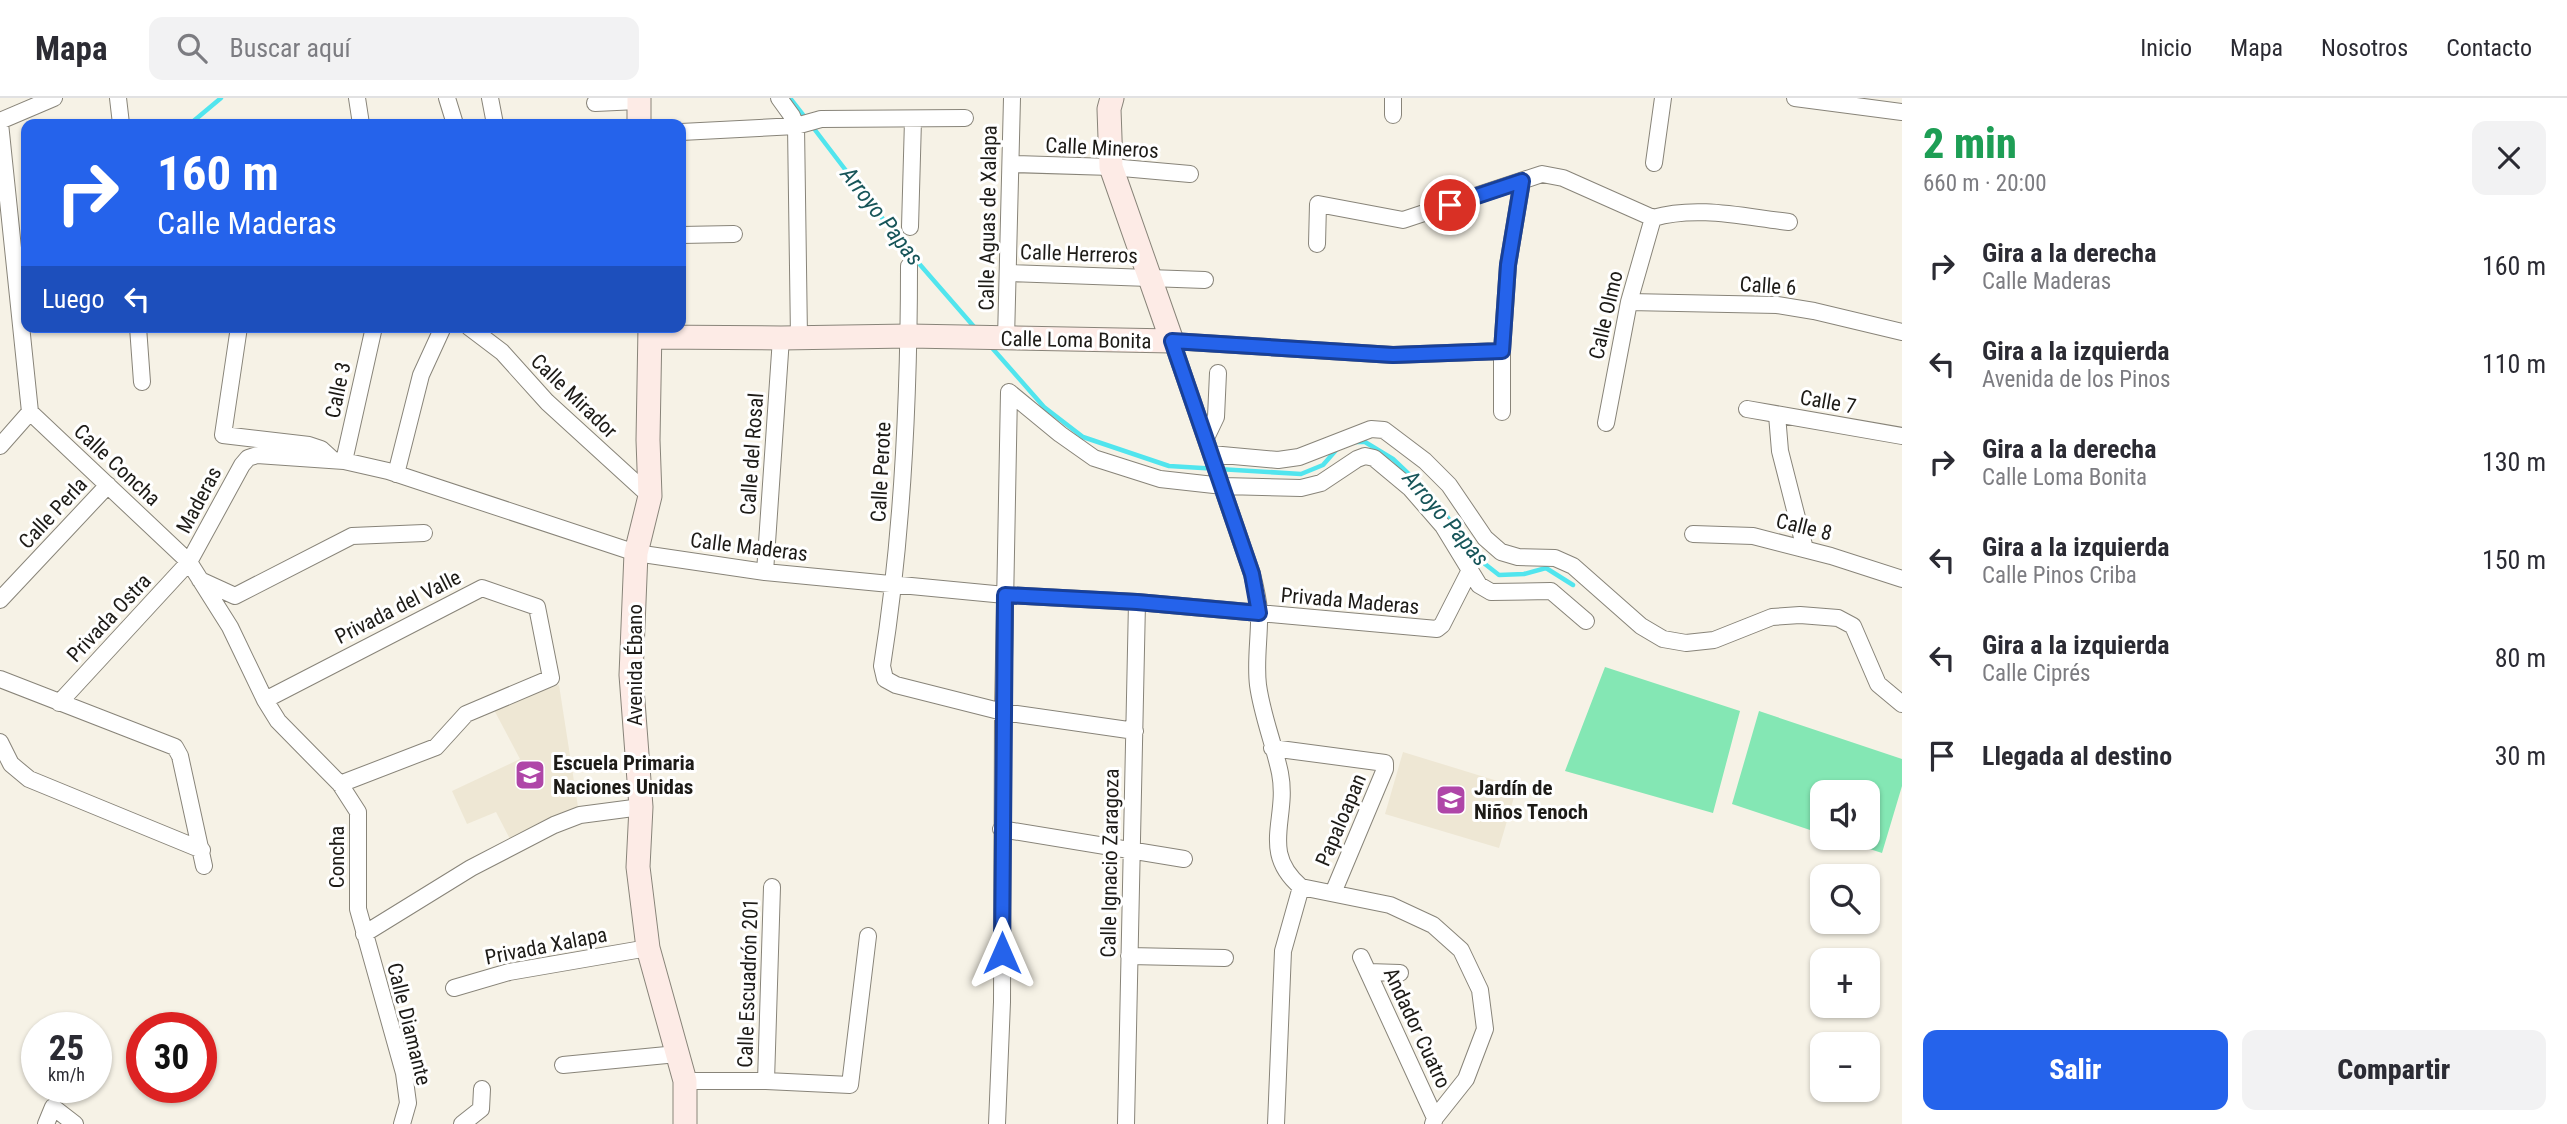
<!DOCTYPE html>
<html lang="es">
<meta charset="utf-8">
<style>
body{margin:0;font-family:"Roboto Condensed",sans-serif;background:#f2f2f3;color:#2b2b33;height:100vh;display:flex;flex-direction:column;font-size:26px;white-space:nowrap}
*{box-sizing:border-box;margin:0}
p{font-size:23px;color:#7c7c81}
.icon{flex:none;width:38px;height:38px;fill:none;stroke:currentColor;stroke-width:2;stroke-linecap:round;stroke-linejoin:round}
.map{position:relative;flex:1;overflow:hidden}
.drawer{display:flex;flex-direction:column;background:#fff;width:665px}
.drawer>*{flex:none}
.top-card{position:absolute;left:21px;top:21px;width:665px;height:214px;border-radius:14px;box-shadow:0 2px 5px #0004;background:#2563eb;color:#fff;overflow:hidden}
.tools{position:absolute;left:1810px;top:682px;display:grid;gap:14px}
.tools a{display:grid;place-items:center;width:70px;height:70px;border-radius:14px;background:#fff;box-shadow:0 2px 5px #0004;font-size:35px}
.speed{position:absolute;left:21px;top:914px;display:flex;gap:14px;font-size:35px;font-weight:700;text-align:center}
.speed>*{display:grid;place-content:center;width:91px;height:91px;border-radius:50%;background:#fff;box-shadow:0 2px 5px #0004;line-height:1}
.speed small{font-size:18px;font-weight:400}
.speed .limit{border:10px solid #d22;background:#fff;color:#111}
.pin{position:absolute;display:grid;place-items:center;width:60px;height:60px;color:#fff;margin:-30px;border:4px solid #fff;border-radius:50%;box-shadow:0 2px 7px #0007}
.me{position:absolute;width:77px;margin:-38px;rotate:0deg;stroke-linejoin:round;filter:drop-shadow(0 0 5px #0008)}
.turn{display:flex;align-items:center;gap:24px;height:147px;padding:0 21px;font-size:32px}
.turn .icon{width:91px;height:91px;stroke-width:2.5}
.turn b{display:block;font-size:49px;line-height:60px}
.then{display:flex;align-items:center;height:66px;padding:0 21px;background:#0003;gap:14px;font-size:26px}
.round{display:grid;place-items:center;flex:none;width:74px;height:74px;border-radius:14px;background:#f2f2f3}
.head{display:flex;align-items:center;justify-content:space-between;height:119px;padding:0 21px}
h1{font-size:42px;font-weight:800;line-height:52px;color:#1e9e55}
.action{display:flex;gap:14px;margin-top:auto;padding:14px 21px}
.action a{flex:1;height:80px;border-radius:14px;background:#2563eb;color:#fff;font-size:28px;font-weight:800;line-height:80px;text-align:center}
.action a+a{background:#f2f2f3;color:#2b2b33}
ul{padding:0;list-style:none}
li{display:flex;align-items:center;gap:21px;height:98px;padding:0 21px}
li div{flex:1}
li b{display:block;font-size:26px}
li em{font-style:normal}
header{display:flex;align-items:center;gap:42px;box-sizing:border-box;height:98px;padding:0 35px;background:#fff;border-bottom:2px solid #e1e1e2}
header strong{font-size:33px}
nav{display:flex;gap:38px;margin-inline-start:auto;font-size:24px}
.search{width:490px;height:63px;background:#f2f2f3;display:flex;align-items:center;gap:18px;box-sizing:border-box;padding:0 24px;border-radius:14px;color:#7c7c81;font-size:26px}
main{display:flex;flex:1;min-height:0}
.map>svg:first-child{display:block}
.built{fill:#eee7d4}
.green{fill:#84e7b4}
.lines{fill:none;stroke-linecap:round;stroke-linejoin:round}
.stream{stroke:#51e5ee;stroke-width:4.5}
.street-casing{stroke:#888479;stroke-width:18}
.secondary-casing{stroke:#888479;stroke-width:25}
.street{stroke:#fff;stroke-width:16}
.secondary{stroke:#fdebe6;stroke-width:23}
.route-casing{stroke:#184099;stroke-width:18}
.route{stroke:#2563eb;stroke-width:12}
.labels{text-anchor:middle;stroke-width:6;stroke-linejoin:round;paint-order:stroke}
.street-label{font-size:21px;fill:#1d1b17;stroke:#fff}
.poi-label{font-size:21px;font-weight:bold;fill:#1d1b17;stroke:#fff;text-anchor:start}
.water-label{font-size:23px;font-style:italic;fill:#175559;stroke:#fff}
</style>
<header>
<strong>Mapa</strong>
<div class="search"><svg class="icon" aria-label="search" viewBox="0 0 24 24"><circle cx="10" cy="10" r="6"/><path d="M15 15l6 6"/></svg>Buscar aquí</div>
<nav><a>Inicio</a><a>Mapa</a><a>Nosotros</a><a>Contacto</a></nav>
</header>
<main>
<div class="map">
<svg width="1902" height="1026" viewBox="0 0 1902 1026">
<rect width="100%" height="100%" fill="#f6f2e6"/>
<path class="built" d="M 559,587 L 578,709 L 510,741 L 496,714 L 467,726 L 452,693 L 520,661 L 493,610 Z
M 1403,654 L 1517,689 L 1499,750 L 1385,716 Z"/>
<path class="green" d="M 1605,569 L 1740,613 L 1713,715 L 1565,673 Z
M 1759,613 L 1902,661 L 1902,688 L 1882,755 L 1836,740 L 1867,740 L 1867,695 L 1822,695 L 1822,736 L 1732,706 Z"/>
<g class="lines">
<path class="stream" d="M 790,0 L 807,22
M 190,26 L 221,0
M 812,28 L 902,146 L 976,231
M 993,251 L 1044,309 L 1083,339 L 1169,368 L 1301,376 L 1323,367 L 1337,351
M 1354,344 L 1365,344 L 1393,361 L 1437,403 L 1471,455 L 1499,477 L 1524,476 L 1546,470 L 1573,487"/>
<g class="street-casing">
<path id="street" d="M 118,0 L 121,26
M 357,0 L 361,26
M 447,0 L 455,26
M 490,0 L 495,26
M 779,0 L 792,18 L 796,28 L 799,240
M 1795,0 L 1902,14
M 595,5 L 638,3
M 1393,17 L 1393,0
M 0,23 L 54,0
M 0,25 L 30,314 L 189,464 L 230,529 L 265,602 L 278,623 L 340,686 L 358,714 L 358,811 L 404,975 L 408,1005 L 402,1026
M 681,34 L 796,28 L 821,21 L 965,20
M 1654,65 L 1663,0
M 1012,66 L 1111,69 L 1190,76
M 910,129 L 913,22
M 681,137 L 734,136
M 1317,146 L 1318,106 L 1403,122 L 1542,76 L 1563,80 L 1653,120 C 1697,107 1744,119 1789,124
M 909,168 C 909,301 903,436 882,568 L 885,581 L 896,587 L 1003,614 L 1135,633
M 1008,175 L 1205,182
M 1629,204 L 1777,207 L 1814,213 L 1902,234
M 138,229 L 142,284
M 239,229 L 223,337 L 309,347 L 321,351 L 333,362
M 469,229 L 502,254 L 547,304 L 650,398
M 1006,241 L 1012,0
M 1009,294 L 1060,336 L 1094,360 L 1160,381 L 1223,388 L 1301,390 L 1321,385 L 1357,361 L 1365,358 L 1374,360 L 1410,390 L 1443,428 L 1479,487 L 1491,494 L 1551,493 L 1586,523
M 1747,311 L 1902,338
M 1502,314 L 1502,253 L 1508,167 L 1522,83
M 1777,317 L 1780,353 L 1805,451
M 1606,325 L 1629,204 L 1653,120
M 1206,340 L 1216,319 L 1218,275
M 0,348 L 30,314
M 1211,356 L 1278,362 L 1299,359 L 1371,331 L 1384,332 L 1425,363 L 1449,387 L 1485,440 L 1501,454 L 1518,459 L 1555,460 L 1573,468 L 1641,528 L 1663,541 L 1686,545 L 1714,542 L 1772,519 L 1800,517 L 1838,520 L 1853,528 L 1878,586 L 1902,606
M 344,363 L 374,229
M 396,376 L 421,277 L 443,229
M 1693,436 L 1753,438 L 1831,458 L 1902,481
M 765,474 L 781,240
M 200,482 L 235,498 L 352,438 L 424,435
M 0,502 L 108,387
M 0,581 L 175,649 L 180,658 L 204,768
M 265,602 L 482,490 L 537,509 L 551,580 L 466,616 L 436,649 L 340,686
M 59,605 L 189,464 L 242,367 L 248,360 L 257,357 L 344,363 L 388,373 L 636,455 L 765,474 L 1005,497 L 1137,504 L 1437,531 L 1442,527 L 1469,474
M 0,644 L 11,666 L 29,681 L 202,752
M 1272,650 L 1385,665 L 1385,671 L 1333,795
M 1001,731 L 1184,761
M 1301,789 C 1259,753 1289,721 1280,675 C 1274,646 1262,617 1258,587 C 1255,562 1260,537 1259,513 C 1258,500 1255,488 1252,476 L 1172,243 L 1393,257 L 1502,253
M 1301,789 L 1390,807 L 1433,827 L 1461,852 L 1480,892 L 1485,931 L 1466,981 L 1435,1020 L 1433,1026
M 364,836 L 471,770 L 554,727 L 580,717 L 641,709
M 1129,858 L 1225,860
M 1361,859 L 1435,1020
M 1368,874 L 1400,875
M 454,890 L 509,874 L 648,850
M 563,967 L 677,956
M 685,983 L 766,983 L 850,987 L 868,838
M 766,983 L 772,789
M 46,1026 L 53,1009 L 75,1026
M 462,1026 L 481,1011 L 482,991
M 997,1026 L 1002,904 L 1003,614 L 1009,294
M 1126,1026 L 1137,504
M 1276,1026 L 1283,853 L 1301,789"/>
</g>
<g class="secondary-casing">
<path id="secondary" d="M 639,0 L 639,26
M 650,229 L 648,342 L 650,398 L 636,455 L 631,577 L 641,709 L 638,769 L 648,850 L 685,983 L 685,1026
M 650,239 L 781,240 L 909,238 L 1172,243 L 1111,69 L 1109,11 L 1112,0"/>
</g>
<use href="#street" class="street"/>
<use href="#secondary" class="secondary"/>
</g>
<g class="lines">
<g class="route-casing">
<path id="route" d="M 1002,855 L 1005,497 L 1137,504 L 1259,515 L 1252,476 L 1172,243 L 1393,257 L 1502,253 L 1508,167 L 1522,83 L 1450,107"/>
</g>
<use href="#route" class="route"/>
</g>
<defs>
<g id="school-square" transform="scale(1.575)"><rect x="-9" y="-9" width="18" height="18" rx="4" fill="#af46a8" stroke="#fff"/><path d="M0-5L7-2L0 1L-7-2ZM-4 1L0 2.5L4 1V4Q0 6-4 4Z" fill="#fff"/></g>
</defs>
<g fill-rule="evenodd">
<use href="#school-square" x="530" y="677"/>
<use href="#school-square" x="1451" y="702"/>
</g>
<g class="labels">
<g class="street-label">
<text transform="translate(1102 50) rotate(3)" y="7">Calle Mineros</text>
<text transform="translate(988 120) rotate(-89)" y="7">Calle Aguas de Xalapa</text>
<text transform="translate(1079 156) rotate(2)" y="7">Calle Herreros</text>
<text transform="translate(1768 188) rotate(4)" y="7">Calle 6</text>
<text transform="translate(1606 217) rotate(-77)" y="7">Calle Olmo</text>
<text transform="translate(1076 242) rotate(1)" y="7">Calle Loma Bonita</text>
<text transform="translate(338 292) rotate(-78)" y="7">Calle 3</text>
<text transform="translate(574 298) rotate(44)" y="7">Calle Mirador</text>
<text transform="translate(1828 304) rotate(10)" y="7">Calle 7</text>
<text transform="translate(752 356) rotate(-86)" y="7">Calle del Rosal</text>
<text transform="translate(117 367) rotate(43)" y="7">Calle Concha</text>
<text transform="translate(881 374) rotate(-87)" y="7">Calle Perote</text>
<text transform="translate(199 402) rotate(-62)" y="7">Maderas</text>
<text transform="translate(53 415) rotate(-47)" y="7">Calle Perla</text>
<text transform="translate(1804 429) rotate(14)" y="7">Calle 8</text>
<text transform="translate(749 449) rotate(7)" y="7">Calle Maderas</text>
<text transform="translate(1350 503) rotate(5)" y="7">Privada Maderas</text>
<text transform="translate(398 509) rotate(-27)" y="7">Privada del Valle</text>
<text transform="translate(109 520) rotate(-47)" y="7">Privada Ostra</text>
<text transform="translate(635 567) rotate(-90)" y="7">Avenida Ébano</text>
<text transform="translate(1341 722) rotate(-67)" y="7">Papaloapan</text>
<text transform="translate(337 759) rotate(-90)" y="7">Concha</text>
<text transform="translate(1110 765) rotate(-89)" y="7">Calle Ignacio Zaragoza</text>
<text transform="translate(546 848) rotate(-11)" y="7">Privada Xalapa</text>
<text transform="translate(748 885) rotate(-88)" y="7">Calle Escuadrón 201</text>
<text transform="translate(409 926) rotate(76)" y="7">Calle Diamante</text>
<text transform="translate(1417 930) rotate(65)" y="7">Andador Cuatro</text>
</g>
<g class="poi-label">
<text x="553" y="672">Escuela Primaria<tspan x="553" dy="24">Naciones Unidas</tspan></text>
<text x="1474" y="697">Jardín de<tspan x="1474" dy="24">Niños Tenoch</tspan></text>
</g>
<g class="water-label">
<text transform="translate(882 118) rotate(52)" y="8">Arroyo Papas</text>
<text transform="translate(1446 420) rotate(49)" y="8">Arroyo Papas</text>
</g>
</g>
</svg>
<div class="tools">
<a><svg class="icon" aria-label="sound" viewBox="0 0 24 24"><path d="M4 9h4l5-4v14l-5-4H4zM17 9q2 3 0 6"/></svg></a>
<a><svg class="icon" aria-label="search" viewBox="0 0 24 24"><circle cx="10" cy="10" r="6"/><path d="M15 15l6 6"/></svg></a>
<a>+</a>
<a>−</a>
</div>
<div class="speed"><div>25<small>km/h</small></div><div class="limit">30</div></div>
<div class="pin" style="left:1450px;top:107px;background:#d93025"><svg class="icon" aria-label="arrive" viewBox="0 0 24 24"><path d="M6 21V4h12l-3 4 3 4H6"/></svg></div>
<svg class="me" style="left:1002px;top:855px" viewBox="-20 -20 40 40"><path d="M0-17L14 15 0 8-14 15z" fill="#2563eb" stroke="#fff" stroke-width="4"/></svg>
<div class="top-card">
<div class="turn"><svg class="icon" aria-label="right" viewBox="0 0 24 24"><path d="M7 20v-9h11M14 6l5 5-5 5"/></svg><div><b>160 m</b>Calle Maderas</div></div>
<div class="then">Luego<svg class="icon" aria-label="left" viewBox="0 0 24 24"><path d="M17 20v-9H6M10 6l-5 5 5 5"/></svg></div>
</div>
</div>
<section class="drawer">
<div class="head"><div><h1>2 min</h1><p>660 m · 20:00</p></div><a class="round"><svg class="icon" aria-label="close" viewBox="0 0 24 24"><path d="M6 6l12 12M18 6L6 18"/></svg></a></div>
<ul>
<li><svg class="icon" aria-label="right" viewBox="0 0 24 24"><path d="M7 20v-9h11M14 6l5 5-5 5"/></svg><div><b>Gira a la derecha</b><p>Calle Maderas</p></div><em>160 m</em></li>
<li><svg class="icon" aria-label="left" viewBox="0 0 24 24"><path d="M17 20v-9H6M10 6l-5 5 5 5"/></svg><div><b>Gira a la izquierda</b><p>Avenida de los Pinos</p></div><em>110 m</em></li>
<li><svg class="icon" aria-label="right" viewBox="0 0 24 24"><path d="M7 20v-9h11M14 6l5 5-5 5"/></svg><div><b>Gira a la derecha</b><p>Calle Loma Bonita</p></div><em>130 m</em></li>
<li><svg class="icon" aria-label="left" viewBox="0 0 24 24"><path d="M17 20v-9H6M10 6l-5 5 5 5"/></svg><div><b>Gira a la izquierda</b><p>Calle Pinos Criba</p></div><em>150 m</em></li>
<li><svg class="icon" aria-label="left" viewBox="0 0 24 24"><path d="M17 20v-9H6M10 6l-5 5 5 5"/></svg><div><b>Gira a la izquierda</b><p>Calle Ciprés</p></div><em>80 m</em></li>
<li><svg class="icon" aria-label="arrive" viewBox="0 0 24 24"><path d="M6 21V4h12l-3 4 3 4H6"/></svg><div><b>Llegada al destino</b></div><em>30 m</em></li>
</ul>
<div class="action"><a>Salir</a><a>Compartir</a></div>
</section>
</main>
